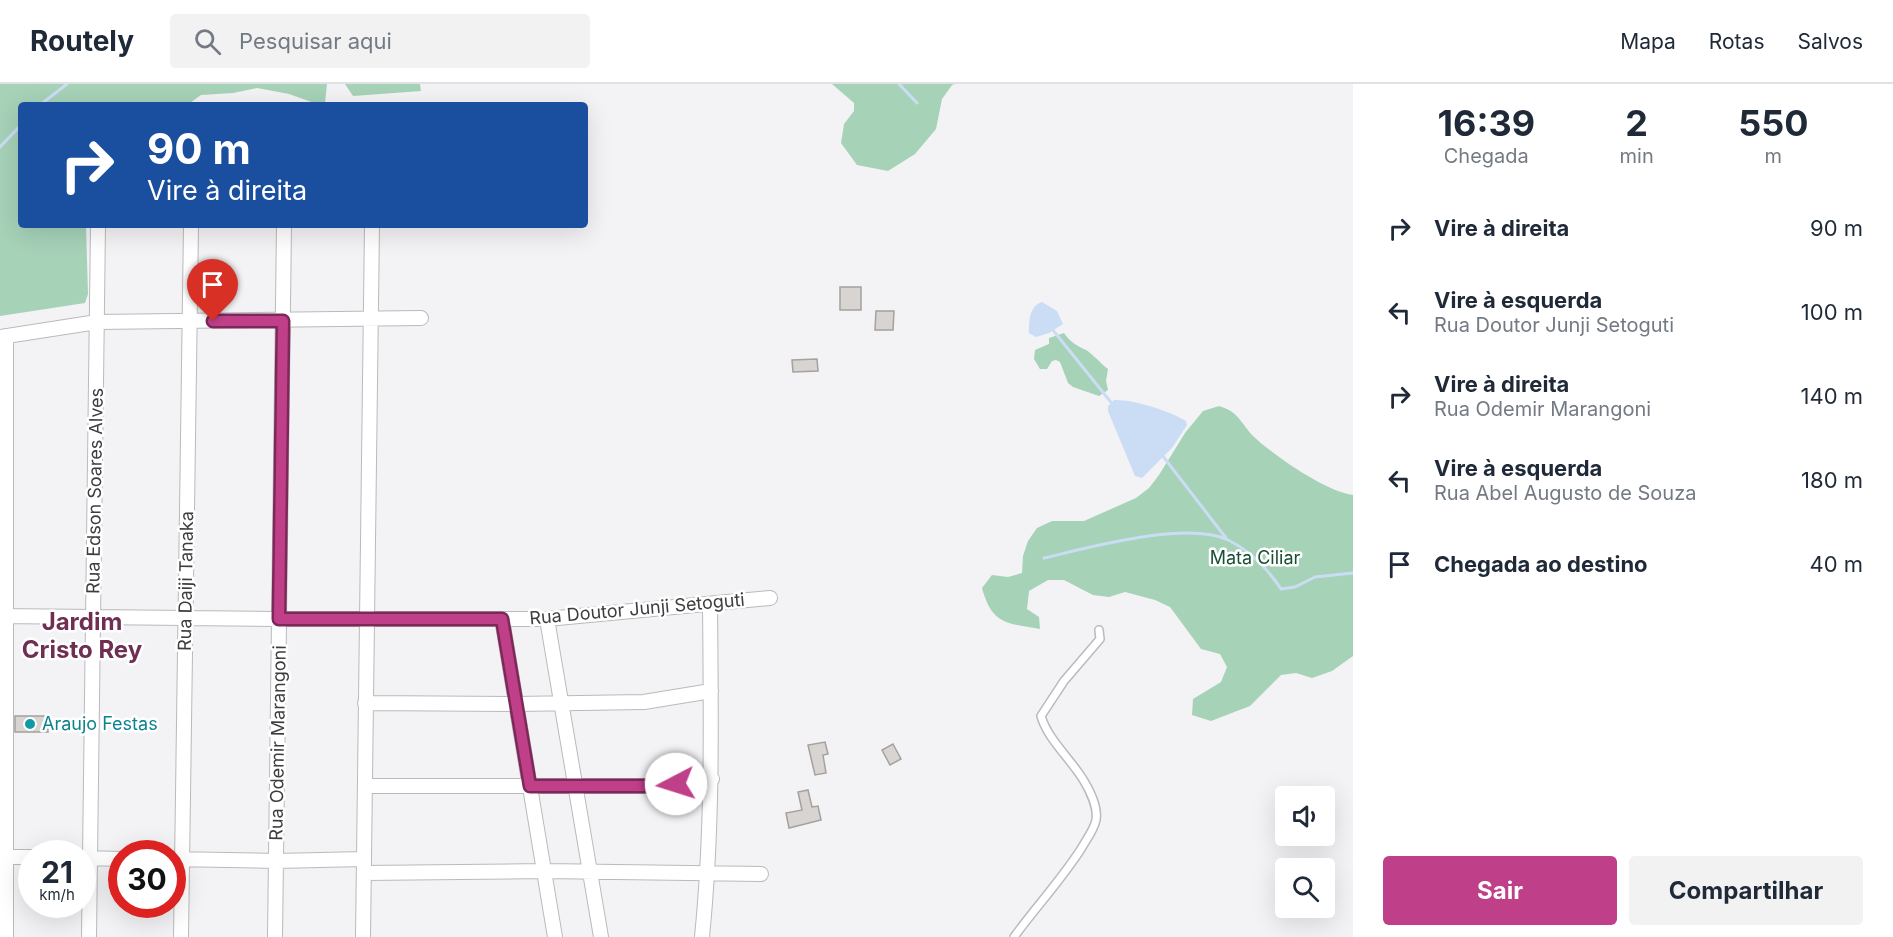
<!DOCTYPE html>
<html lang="pt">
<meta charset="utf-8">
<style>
body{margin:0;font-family:Inter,sans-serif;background:#f2f2f3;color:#1f2937;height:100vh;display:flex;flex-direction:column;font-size:22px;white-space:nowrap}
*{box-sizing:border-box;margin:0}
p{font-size:20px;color:#747a83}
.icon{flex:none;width:33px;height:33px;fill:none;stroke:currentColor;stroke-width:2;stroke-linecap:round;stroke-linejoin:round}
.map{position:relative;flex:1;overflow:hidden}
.drawer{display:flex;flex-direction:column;background:#fff;width:540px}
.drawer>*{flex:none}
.banner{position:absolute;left:18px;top:18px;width:570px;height:126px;border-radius:6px;box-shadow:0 6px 24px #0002;background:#1a4fa0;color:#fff;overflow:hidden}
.controls{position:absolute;left:1275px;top:702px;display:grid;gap:12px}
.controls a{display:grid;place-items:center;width:60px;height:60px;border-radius:6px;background:#fff;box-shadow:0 6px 24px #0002;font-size:30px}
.speed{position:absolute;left:18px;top:756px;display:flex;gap:12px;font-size:30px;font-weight:700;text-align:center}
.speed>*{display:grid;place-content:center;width:78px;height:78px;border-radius:50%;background:#fff;box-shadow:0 6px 24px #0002;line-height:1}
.speed small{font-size:15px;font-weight:400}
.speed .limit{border:9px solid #d22;background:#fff;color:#111}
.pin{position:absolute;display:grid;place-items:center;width:51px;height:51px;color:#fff;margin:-62px -26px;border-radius:50% 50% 50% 0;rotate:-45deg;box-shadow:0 0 6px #0007}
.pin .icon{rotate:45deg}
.me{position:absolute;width:66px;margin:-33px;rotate:265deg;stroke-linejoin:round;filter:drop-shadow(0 0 4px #0008)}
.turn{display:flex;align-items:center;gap:21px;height:126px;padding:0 30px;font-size:27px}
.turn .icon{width:78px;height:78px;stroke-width:2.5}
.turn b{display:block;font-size:42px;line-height:51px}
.eta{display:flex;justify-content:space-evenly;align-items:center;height:102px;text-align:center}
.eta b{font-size:36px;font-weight:700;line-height:42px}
.button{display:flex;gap:12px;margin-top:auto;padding:12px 30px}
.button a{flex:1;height:69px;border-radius:6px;background:#bf3f89;color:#fff;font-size:24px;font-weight:700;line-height:69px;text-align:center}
.button a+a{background:#f2f2f3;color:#1f2937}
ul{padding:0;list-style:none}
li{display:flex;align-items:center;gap:18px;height:84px;padding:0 30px}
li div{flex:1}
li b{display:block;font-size:22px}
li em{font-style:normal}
header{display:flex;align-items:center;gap:36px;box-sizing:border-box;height:84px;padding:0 30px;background:#fff;border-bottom:2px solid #e0e1e3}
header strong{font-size:28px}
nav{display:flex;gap:33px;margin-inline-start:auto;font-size:21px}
.search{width:420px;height:54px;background:#f2f2f3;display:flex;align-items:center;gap:15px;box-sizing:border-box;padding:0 21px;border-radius:6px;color:#747a83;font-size:22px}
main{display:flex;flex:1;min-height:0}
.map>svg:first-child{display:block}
.green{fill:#a6d2b8}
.water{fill:#cbddf4}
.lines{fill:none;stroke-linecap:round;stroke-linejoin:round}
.stream{stroke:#cbddf4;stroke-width:3}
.building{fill:#d7d4d2;stroke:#a4a19f;stroke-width:1.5}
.service-casing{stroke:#bab9bc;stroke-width:10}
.minor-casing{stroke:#bab9bc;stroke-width:16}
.service{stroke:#fff;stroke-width:7}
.minor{stroke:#fff;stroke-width:14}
.route-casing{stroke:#7c2959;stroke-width:15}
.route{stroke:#bf3f89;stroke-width:10}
.culture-dot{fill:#0f9aa8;stroke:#fff;stroke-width:2}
.labels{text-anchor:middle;stroke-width:5;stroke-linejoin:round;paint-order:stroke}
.street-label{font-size:18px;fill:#3d3d3e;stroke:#fff}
.park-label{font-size:18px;fill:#174f35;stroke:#fff}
.culture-label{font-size:18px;fill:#0d838f;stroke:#fff;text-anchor:start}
.district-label{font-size:24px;font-weight:bold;fill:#6f2f52;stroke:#fff}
</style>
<header>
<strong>Routely</strong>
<div class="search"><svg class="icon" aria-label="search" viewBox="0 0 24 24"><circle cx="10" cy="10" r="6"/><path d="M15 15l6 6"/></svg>Pesquisar aqui</div>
<nav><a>Mapa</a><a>Rotas</a><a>Salvos</a></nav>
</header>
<main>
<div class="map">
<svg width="1353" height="853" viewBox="0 0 1353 853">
<rect width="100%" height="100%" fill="#f3f2f5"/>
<path class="green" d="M 0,0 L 327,0 L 325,19 L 320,21 L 289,10 L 257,4 L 233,9 L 201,11 L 187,21 L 21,21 L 21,141 L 86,141 L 88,210 L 85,219 L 0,232 Z
M 345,0 L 420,0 L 421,7 L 353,12 Z
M 832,0 L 955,0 L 952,1 L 942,15 L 936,45 L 915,70 L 888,87 L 857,81 L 841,59 L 844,40 L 854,27 L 854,19 Z
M 1064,249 C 1069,257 1077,262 1086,266 C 1094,271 1101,280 1108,285 L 1106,297 L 1108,306 L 1099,312 L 1073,303 L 1068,299 L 1060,278 L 1056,276 L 1052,277 L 1047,285 L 1040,285 L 1034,275 L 1035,266 L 1049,260 L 1049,254 Z
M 1219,322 C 1239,328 1240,338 1253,352 C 1273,371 1326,408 1353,411 L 1353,572 L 1332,587 L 1312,594 L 1296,589 L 1281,591 L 1250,622 L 1211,637 L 1192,631 L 1193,615 L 1221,598 L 1227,583 L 1220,570 L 1201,565 L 1170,523 L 1155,516 L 1125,508 L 1109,513 L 1093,511 L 1064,496 L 1048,496 L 1029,507 L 1027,525 L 1039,533 L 1040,545 C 1007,539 992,541 982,504 L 992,491 L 1008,493 L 1022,489 L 1023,472 L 1028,457 L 1037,444 L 1052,437 L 1084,437 L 1136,414 L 1149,404 L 1159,391 L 1185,349 L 1203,327 Z"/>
<path class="water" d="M 1042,218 L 1057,227 L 1063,240 L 1049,249 L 1036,253 L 1029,249 C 1029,238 1029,222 1042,218 Z
M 1114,316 C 1133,315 1170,327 1186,337 L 1187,341 L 1172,364 L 1142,394 L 1135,392 L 1108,327 L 1108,322 Z"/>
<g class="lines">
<path class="stream" d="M 899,0 L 917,19
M 40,21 L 67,0
M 0,63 L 21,41
M 1052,245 L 1114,322
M 1162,371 L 1226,454
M 1044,474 C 1088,464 1187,436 1228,456 C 1251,467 1267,484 1281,505 L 1295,503 L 1315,493 L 1353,489"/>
</g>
<path class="building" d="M 840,203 L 861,203 L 861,226 L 840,226 Z
M 876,227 L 894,227 L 893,246 L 875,246 Z
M 817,275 L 818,287 L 793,288 L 792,276 Z
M 15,632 L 47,632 L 48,648 L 15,648 Z
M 825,658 L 828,670 L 823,671 L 826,689 L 815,691 L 808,661 Z
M 893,660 L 901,675 L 890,681 L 882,666 Z
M 808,706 L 812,723 L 818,722 L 821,736 L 789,744 L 786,729 L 802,726 L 798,708 Z"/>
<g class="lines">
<g class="service-casing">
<path id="service" d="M 1014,853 C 1036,823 1061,796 1081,765 C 1086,756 1094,746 1096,736 C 1098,724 1090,707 1084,697 C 1071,675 1048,656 1041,632 L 1064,597 L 1100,555 L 1099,546"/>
</g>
<g class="minor-casing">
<path id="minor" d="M 0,253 L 97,238 L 421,234
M 0,532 L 279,535 L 547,535 L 770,514
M 502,535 L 555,853
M 547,535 L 601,853
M 365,619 L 516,620 L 644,618 L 711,607
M 365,702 L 658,702 L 712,695
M 0,773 L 32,773
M 82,774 L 122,775
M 172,775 L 276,777 L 364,775
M 364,789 L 544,787 L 761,790
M 6,853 L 6,252
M 89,853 L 98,141
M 181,853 L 191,141
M 275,853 L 284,141
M 363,853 L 372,141
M 702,853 C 713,742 711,632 710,520"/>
</g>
<use href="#service" class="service"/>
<use href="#minor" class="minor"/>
</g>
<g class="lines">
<g class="route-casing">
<path id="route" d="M 213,237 L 283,237 L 279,535 L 502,535 L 530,702 L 658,702 L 676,700"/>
</g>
<use href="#route" class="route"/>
</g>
<circle class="culture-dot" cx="30" cy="640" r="6"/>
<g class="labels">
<g class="street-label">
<text transform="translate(95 407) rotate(-89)" y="6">Rua Edson Soares Alves</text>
<text transform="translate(186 497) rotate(-89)" y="6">Rua Daiji Tanaka</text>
<text transform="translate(637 525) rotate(-5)" y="6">Rua Doutor Junji Setoguti</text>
<text transform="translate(278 659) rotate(-89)" y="6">Rua Odemir Marangoni</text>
</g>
<g class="park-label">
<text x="1255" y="480">Mata Ciliar</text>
</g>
<g class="culture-label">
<text x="42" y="646">Araujo Festas</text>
</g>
<g class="district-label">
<text x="82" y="546">Jardim<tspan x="82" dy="28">Cristo Rey</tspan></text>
</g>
</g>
</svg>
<div class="controls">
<a><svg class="icon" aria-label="sound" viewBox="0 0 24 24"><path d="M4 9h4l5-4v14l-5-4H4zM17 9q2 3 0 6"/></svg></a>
<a><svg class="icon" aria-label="search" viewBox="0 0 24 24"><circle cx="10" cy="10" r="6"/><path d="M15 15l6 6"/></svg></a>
</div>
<div class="speed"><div>21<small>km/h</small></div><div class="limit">30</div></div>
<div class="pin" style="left:213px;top:237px;background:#d93025"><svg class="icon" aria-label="arrive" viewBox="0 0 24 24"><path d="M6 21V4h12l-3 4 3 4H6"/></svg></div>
<svg class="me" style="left:676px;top:700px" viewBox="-20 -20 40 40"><circle r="19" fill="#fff"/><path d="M0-13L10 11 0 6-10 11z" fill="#bf3f89"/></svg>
<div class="banner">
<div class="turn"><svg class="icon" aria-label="right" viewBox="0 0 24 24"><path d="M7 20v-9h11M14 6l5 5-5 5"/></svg><div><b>90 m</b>Vire à direita</div></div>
</div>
</div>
<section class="drawer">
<div class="eta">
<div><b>16:39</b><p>Chegada</p></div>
<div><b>2</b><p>min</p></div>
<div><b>550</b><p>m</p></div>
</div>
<ul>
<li><svg class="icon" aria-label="right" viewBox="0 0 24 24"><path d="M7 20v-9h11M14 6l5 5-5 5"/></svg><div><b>Vire à direita</b></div><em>90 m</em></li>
<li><svg class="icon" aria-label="left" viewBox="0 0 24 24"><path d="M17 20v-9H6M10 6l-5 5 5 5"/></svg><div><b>Vire à esquerda</b><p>Rua Doutor Junji Setoguti</p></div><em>100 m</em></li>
<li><svg class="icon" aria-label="right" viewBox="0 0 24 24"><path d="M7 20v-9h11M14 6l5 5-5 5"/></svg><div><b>Vire à direita</b><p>Rua Odemir Marangoni</p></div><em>140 m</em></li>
<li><svg class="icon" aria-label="left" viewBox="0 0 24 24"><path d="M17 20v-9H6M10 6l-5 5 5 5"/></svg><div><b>Vire à esquerda</b><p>Rua Abel Augusto de Souza</p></div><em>180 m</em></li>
<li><svg class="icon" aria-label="arrive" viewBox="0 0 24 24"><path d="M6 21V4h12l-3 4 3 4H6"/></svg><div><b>Chegada ao destino</b></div><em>40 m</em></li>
</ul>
<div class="button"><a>Sair</a><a>Compartilhar</a></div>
</section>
</main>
